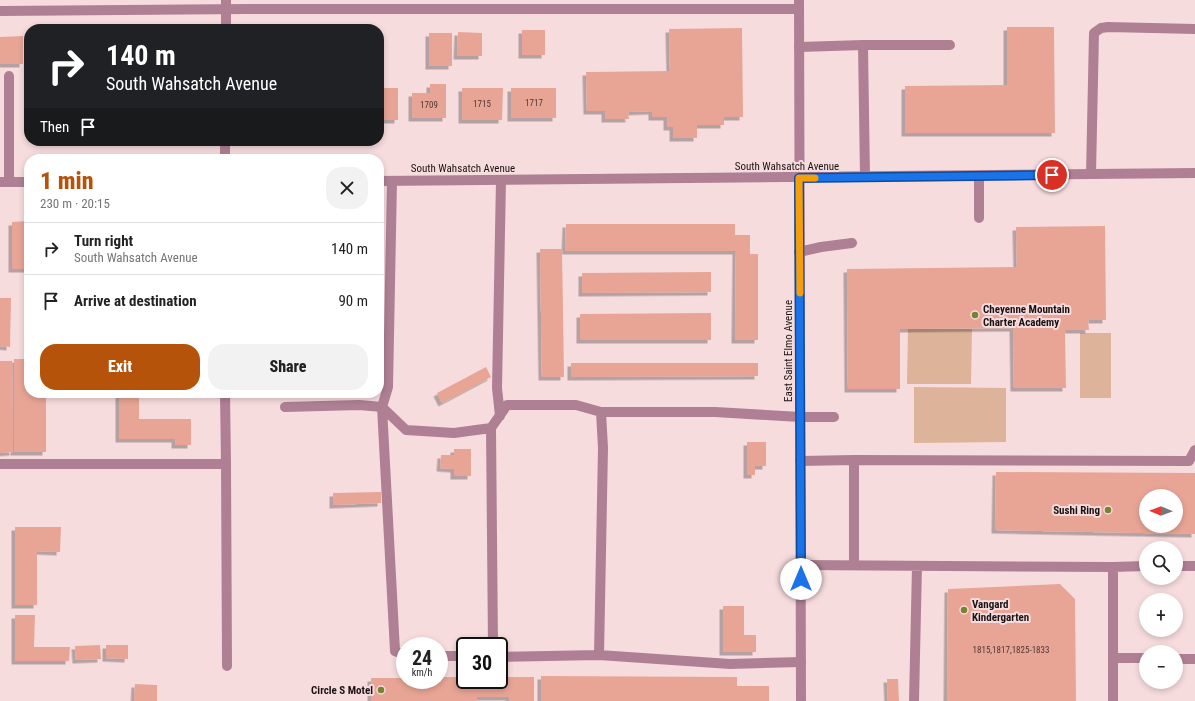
<!DOCTYPE html>
<meta charset="utf-8">
<style>
body{margin:0;font-family:"Roboto Condensed",sans-serif;background:#f2f2f2;color:#222;height:100vh;display:flex;flex-direction:column;font-size:15px;white-space:nowrap}
*{box-sizing:border-box;margin:0}
p{font-size:13px;color:#767676}
.icon{flex:none;width:22px;height:22px;fill:none;stroke:currentColor;stroke-width:2;stroke-linecap:round;stroke-linejoin:round}
.map{position:relative;flex:1;overflow:hidden}
.details{position:absolute;left:24px;top:154px;width:360px;height:244px;display:flex;flex-direction:column;background:#fff;border-radius:16px;box-shadow:0 2px 6px #0003}
.details>*{flex:none}
.top-card{position:absolute;left:24px;top:24px;width:360px;height:122px;border-radius:16px;box-shadow:0 2px 6px #0003;background:#202124;color:#fff;overflow:hidden}
.needle{width:26px;rotate:271deg}
.controls{position:absolute;left:1139px;top:489px;display:grid;gap:8px}
.controls a{display:grid;place-items:center;width:44px;height:44px;border-radius:50%;background:#fff;box-shadow:0 2px 6px #0003;font-size:20px}
.speed{position:absolute;left:396px;top:637px;display:flex;gap:8px;font-size:20px;font-weight:700;text-align:center}
.speed>*{display:grid;place-content:center;width:52px;height:52px;border-radius:50%;background:#fff;box-shadow:0 2px 6px #0003;line-height:1}
.speed small{font-size:10px;font-weight:400}
.speed .limit{border:2px solid #111;border-radius:6px;background:#fff;color:#111}
.pin{position:absolute;display:grid;place-items:center;width:34px;height:34px;color:#fff;margin:-17px;border:2px solid #fff;border-radius:50%;box-shadow:0 1px 4px #0007}
.me{position:absolute;width:44px;margin:-22px;rotate:0deg;stroke-linejoin:round;filter:drop-shadow(0 0 3px #0008)}
.turn{display:flex;align-items:center;gap:14px;height:84px;padding:0 16px;font-size:18px}
.turn .icon{width:52px;height:52px;stroke-width:2.5}
.turn b{display:block;font-size:28px;line-height:34px}
.then{display:flex;align-items:center;height:38px;padding:0 16px;background:#0003;gap:8px;font-size:15px}
.round{display:grid;place-items:center;flex:none;width:42px;height:42px;border-radius:16px;background:#f2f2f2}
.headline{display:flex;align-items:center;justify-content:space-between;height:68px;padding:0 16px}
h1{font-size:24px;font-weight:800;line-height:30px;color:#b45309}
.action{display:flex;gap:8px;margin-top:auto;padding:8px 16px}
.action a{flex:1;height:46px;border-radius:16px;background:#b45309;color:#fff;font-size:16px;font-weight:800;line-height:46px;text-align:center}
.action a+a{background:#f2f2f2;color:#222}
ul{padding:0;list-style:none}
li{display:flex;align-items:center;gap:12px;height:52px;padding:0 16px;border-top:1px solid #e0e0e0}
li div{flex:1}
li b{display:block;font-size:15px}
li em{font-style:normal}
.map>svg:first-child{display:block}
.green{fill:#ddb49a}
.building{fill:#e8a596;fill-rule:evenodd;filter:url(#shadow)}
.lines{fill:none;stroke-linecap:round;stroke-linejoin:round}
.lane{stroke:#af8094;stroke-width:10}
.street{stroke:#af8094;stroke-width:10}
.route-casing{stroke:#114b97;stroke-width:10}
.route{stroke:#1a73e8;stroke-width:7}
.slow{stroke:#f59e0b;stroke-width:7}
.poi-dot{fill:#768331;stroke:#f7dcde;stroke-width:1.5}
.labels{text-anchor:middle;stroke-width:4;stroke-linejoin:round;paint-order:stroke}
.number-label{font-size:9px;fill:#4e3734}
.street-label{font-size:11px;fill:#1b1213;stroke:#f7dcde}
.poi-label{font-size:11px;font-weight:bold;fill:#1b1213;stroke:#f7dcde;text-anchor:start}
</style>
<div class="map">
<svg width="1195" height="701" viewBox="0 0 1195 701">
<defs>
<filter id="shadow"><feDropShadow dx="-3.5" dy="3.5" stdDeviation="0" flood-color="#0004"/></filter>
</defs>
<rect width="100%" height="100%" fill="#f7dcde"/>
<path class="green" d="M 908,329 L 972,329 L 971,384 L 907,384 Z
M 1080,333 L 1111,333 L 1111,398 L 1080,398 Z
M 914,387 L 1006,388 L 1006,442 L 914,443 Z"/>
<path class="building" d="M 1007,27 L 1054,27 L 1055,133 L 905,133 L 905,86 L 1007,85 Z
M 742,28 L 743,117 L 724,117 L 724,125 L 697,125 L 697,138 L 673,138 L 673,127 L 667,127 L 667,117 L 652,117 L 652,111 L 628,112 L 629,119 L 605,119 L 605,111 L 587,111 L 586,72 L 670,71 L 669,29 Z
M 522,30 L 545,30 L 545,55 L 522,55 Z
M 458,32 L 482,33 L 482,56 L 457,56 Z
M 429,33 L 452,33 L 452,66 L 429,66 Z
M 23,36 L 23,64 L 0,64 L 0,37 Z
M 430,84 L 446,84 L 446,118 L 412,118 L 412,93 L 430,93 Z
M 379,88 L 398,88 L 398,120 L 379,120 Z
M 462,88 L 503,88 L 502,120 L 462,120 Z
M 511,88 L 556,88 L 556,118 L 511,118 Z
M 29,221 L 29,269 L 12,269 L 12,222 Z
M 566,224 L 735,224 L 735,235 L 750,235 L 750,254 L 758,254 L 758,340 L 735,340 L 736,251 L 565,251 Z
M 1105,226 L 1106,320 L 1088,320 L 1089,330 L 1065,330 L 1066,388 L 1014,388 L 1013,328 L 900,329 L 900,389 L 848,389 L 847,269 L 1017,267 L 1016,227 Z
M 540,249 L 562,249 L 564,377 L 542,377 Z
M 711,272 L 711,292 L 582,293 L 582,273 Z
M 0,298 L 11,298 L 10,347 L 0,346 Z
M 711,313 L 711,340 L 580,340 L 580,314 Z
M 14,359 L 29,359 L 29,393 L 46,393 L 46,452 L 14,452 Z
M 0,361 L 12,361 L 13,452 L 0,453 Z
M 571,363 L 758,363 L 758,376 L 571,377 Z
M 486,367 L 491,377 L 442,403 L 437,393 Z
M 119,393 L 139,393 L 139,419 L 191,419 L 191,445 L 175,445 L 175,439 L 119,439 Z
M 747,442 L 766,442 L 766,466 L 755,466 L 755,475 L 747,475 Z
M 454,449 L 471,449 L 471,476 L 454,476 L 454,469 L 440,468 L 441,455 L 454,455 Z
M 996,472 L 1195,473 L 1195,534 L 995,530 ZM 1146,496 L 1176,496 L 1176,526 L 1146,526 Z
M 381,492 L 381,503 L 333,505 L 333,493 Z
M 15,527 L 61,527 L 60,552 L 37,551 L 37,605 L 15,605 Z
M 1060,584 L 1075,599 L 1076,701 L 947,701 L 948,589 Z
M 723,606 L 744,606 L 744,635 L 756,635 L 756,652 L 723,652 Z
M 15,615 L 35,615 L 34,647 L 70,647 L 69,661 L 15,661 Z
M 100,645 L 101,659 L 76,660 L 75,646 Z
M 106,645 L 128,645 L 128,659 L 106,658 Z
M 541,676 L 737,677 L 737,686 L 769,686 L 769,701 L 541,701 Z
M 439,677 L 465,677 L 465,680 L 499,680 L 499,677 L 534,677 L 534,701 L 509,701 L 509,697 L 477,697 L 477,701 L 371,701 L 371,678 L 405,678 L 405,680 L 439,680 Z
M 887,679 L 898,679 L 899,701 L 888,701 Z
M 135,684 L 157,685 L 157,701 L 134,701 Z"/>
<g class="lines">
<path class="lane" d="M 0,11 L 247,9 L 799,9
M 799,47 L 863,45
M 1091,174 L 1094,33 L 1101,28 L 1108,27 L 1195,29
M 979,176 L 979,218
M 865,177 L 863,45 L 950,45
M 392,181 L 388,387 L 382,407 L 395,651 L 405,655
M 9,182 L 9,76
M 799,252 L 821,247 L 852,243
M 285,407 L 359,405 L 382,407 L 406,430 L 454,433 L 491,428 L 507,405 L 576,405 L 601,412 L 715,412 L 800,417 L 834,417
M 500,416 L 497,388 L 501,180
M 491,428 L 493,646
M 800,461 L 854,460
M 0,464 L 226,464 L 227,666
M 801,565 L 1113,567
M 854,565 L 854,460 L 1189,461 L 1195,450
M 1176,566 L 1195,566
M 599,655 L 603,448 L 601,412
M 439,656 L 465,656
M 499,657 L 599,655 L 730,664 L 801,662
M 1113,658 L 1146,658
M 1176,659 L 1195,659
M 914,701 L 917,566
M 1113,701 L 1113,567 L 1146,566"/>
<path class="street" d="M 799,0 L 801,701
M 226,29 L 226,0
M 225,159 L 225,141
M 379,181 L 1195,173
M 0,182 L 29,182
M 225,393 L 226,464"/>
</g>
<g class="lines">
<g class="route-casing">
<path id="route" d="M 801,579 L 799,178 L 1052,175"/>
</g>
<use href="#route" class="route"/>
<path class="slow" d="M 800,293 L 799,178 L 815,178"/>
</g>
<g class="poi-dot">
<circle cx="975" cy="315" r="4"/>
<circle cx="1108" cy="510" r="4"/>
<circle cx="964" cy="610" r="4"/>
<circle cx="381" cy="690" r="4"/>
</g>
<g class="labels">
<g class="number-label">
<text x="534" y="106">1717</text>
<text x="482" y="107">1715</text>
<text x="429" y="108">1709</text>
<text x="1011" y="653">1815,1817,1825-1833</text>
</g>
<g class="street-label">
<text x="787" y="170">South Wahsatch Avenue</text>
<text x="463" y="172">South Wahsatch Avenue</text>
<text transform="translate(788 351) rotate(-90)" y="4">East Saint Elmo Avenue</text>
</g>
<g class="poi-label">
<text x="983" y="313">Cheyenne Mountain<tspan x="983" dy="13">Charter Academy</tspan></text>
<text x="1100" y="514" text-anchor="end">Sushi Ring</text>
<text x="972" y="608">Vangard<tspan x="972" dy="13">Kindergarten</tspan></text>
<text x="373" y="694" text-anchor="end">Circle S Motel</text>
</g>
</g>
</svg>
<div class="controls">
<a><svg class="needle" viewBox="-14 -14 28 28"><path d="M0-13l5 13h-10z" fill="#e53935"/><path d="M0 13l5-13h-10z" fill="#767676"/></svg></a>
<a><svg class="icon" aria-label="search" viewBox="0 0 24 24"><circle cx="10" cy="10" r="6"/><path d="M15 15l6 6"/></svg></a>
<a>+</a>
<a>−</a>
</div>
<div class="speed"><div>24<small>km/h</small></div><div class="limit">30</div></div>
<div class="pin" style="left:1052px;top:175px;background:#d93025"><svg class="icon" aria-label="arrive" viewBox="0 0 24 24"><path d="M6 21V4h12l-3 4 3 4H6"/></svg></div>
<svg class="me" style="left:801px;top:579px" viewBox="-20 -20 40 40"><circle r="19" fill="#fff"/><path d="M0-13L10 11 0 6-10 11z" fill="#1a73e8"/></svg>
<div class="top-card">
<div class="turn"><svg class="icon" aria-label="right" viewBox="0 0 24 24"><path d="M7 20v-9h11M14 6l5 5-5 5"/></svg><div><b>140 m</b>South Wahsatch Avenue</div></div>
<div class="then">Then<svg class="icon" aria-label="arrive" viewBox="0 0 24 24"><path d="M6 21V4h12l-3 4 3 4H6"/></svg></div>
</div>
<section class="details">
<div class="headline"><div><h1>1 min</h1><p>230 m · 20:15</p></div><a class="round"><svg class="icon" aria-label="close" viewBox="0 0 24 24"><path d="M6 6l12 12M18 6L6 18"/></svg></a></div>
<ul>
<li><svg class="icon" aria-label="right" viewBox="0 0 24 24"><path d="M7 20v-9h11M14 6l5 5-5 5"/></svg><div><b>Turn right</b><p>South Wahsatch Avenue</p></div><em>140 m</em></li>
<li><svg class="icon" aria-label="arrive" viewBox="0 0 24 24"><path d="M6 21V4h12l-3 4 3 4H6"/></svg><div><b>Arrive at destination</b></div><em>90 m</em></li>
</ul>
<div class="action"><a>Exit</a><a>Share</a></div>
</section>
</div>
